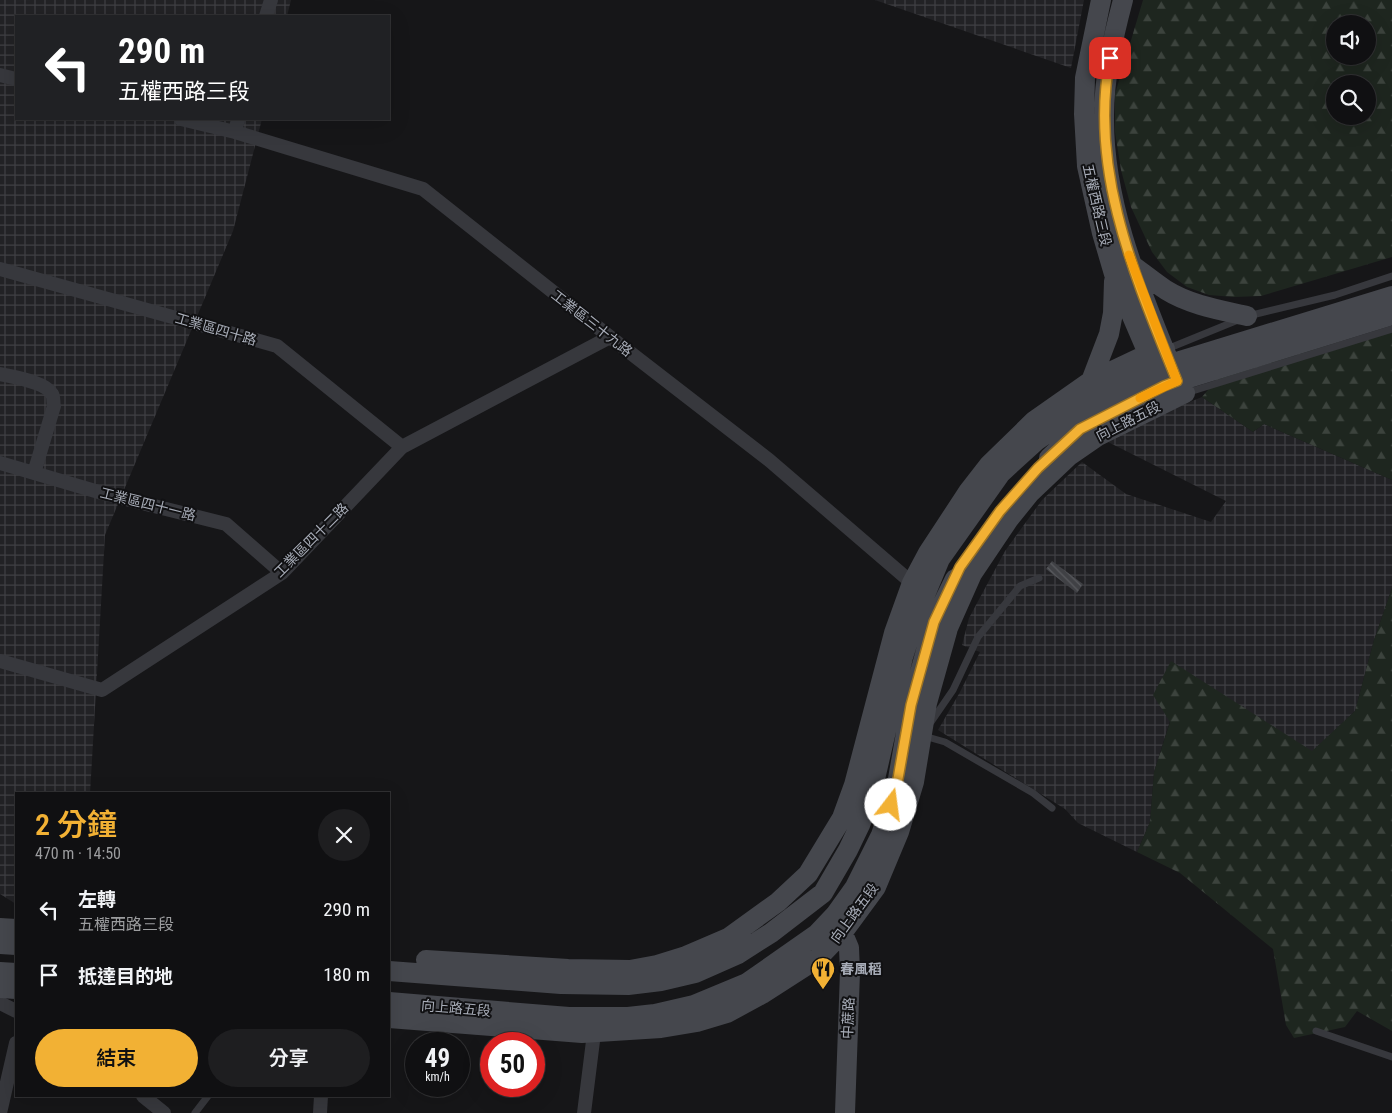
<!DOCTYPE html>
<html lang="zh-TW">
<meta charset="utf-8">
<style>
body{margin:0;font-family:"Roboto Condensed","Noto Sans TC",sans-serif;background:#1e1e20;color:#f1f3f6;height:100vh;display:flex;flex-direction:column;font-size:19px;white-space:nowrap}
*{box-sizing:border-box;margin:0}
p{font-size:16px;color:#9c9d9f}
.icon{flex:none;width:28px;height:28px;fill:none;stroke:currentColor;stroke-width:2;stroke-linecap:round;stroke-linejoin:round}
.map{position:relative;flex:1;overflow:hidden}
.panel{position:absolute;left:15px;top:792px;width:375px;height:305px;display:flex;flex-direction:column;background:#101012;border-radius:0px;box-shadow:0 5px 20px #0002,0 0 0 1px #303032}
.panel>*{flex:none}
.banner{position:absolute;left:15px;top:15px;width:375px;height:105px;border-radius:0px;box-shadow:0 5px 20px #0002,0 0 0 1px #303032;background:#202124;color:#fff;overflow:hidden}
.fabs{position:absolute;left:1326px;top:15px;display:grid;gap:10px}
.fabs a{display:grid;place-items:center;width:50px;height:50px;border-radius:50%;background:#101012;box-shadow:0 5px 20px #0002,0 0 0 1px #303032;font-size:25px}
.speed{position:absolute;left:405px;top:1032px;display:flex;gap:10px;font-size:25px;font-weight:700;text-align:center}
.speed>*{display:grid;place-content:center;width:65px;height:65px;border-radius:50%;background:#101012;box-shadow:0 5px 20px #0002,0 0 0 1px #303032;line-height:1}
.speed small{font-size:12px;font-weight:400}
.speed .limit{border:8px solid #d22;background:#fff;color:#111}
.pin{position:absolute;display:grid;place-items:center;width:42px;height:42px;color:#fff;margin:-21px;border-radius:10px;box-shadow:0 2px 8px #0006}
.me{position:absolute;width:55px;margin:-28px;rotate:15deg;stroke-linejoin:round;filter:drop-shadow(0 0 4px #0008)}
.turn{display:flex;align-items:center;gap:18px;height:105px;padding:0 20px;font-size:22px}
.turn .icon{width:65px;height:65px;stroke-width:2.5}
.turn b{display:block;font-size:35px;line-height:42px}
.round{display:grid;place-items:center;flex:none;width:52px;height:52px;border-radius:26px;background:#1e1e20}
.headline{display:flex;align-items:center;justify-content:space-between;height:85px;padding:0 20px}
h1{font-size:30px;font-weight:600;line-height:38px;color:#f2b134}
.action{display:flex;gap:10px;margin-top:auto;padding:10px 20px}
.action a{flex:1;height:58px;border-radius:30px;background:#f2b134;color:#111;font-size:20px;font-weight:600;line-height:58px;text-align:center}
.action a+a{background:#1e1e20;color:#f1f3f6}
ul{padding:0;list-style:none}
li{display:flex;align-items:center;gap:15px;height:65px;padding:0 20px}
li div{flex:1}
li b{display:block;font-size:19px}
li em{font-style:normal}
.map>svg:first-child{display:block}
.industrial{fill:url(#industrial-grid)}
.forest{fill:url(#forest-firs);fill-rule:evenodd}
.building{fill:url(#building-back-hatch)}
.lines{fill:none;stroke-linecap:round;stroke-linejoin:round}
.lane{stroke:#37383d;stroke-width:7}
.street{stroke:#37383d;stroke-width:14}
.secondary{stroke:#45474d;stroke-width:20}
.route-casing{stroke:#9d7322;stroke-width:12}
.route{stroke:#f2b134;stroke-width:9}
.slow{stroke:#f59e0b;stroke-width:9}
.labels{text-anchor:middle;stroke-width:4;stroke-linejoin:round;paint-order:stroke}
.street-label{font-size:14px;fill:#a8adb8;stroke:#111113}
.poi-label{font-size:14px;font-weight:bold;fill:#a8adb8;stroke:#111113;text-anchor:start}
</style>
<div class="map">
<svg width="1392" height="1113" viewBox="0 0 1392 1113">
<defs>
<pattern id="industrial-grid" width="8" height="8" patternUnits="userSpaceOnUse" patternTransform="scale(1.25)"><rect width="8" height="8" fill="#222225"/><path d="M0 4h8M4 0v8" fill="none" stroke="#3f3f43"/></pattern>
<pattern id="forest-firs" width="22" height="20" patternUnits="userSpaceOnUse" patternTransform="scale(1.25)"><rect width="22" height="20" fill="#1e261f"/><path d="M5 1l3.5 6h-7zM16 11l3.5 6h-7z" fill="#3c433d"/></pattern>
<pattern id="building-back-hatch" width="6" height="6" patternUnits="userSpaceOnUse" patternTransform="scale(1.25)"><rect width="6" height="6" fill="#404145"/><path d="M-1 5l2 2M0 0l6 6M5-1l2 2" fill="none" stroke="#595a5e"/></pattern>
</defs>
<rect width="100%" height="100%" fill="#161618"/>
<path class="industrial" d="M 0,0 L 291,0 L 287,16 L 16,16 L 16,119 L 262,119 L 233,231 L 105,535 L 90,794 L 16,794 L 16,904 L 0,894 Z
M 875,0 L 1084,0 L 1071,68 Z
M 1202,397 L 1253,432 L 1264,424 L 1392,480 L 1392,588 L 1374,640 L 1355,711 L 1312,752 L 1171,662 L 1170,721 L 1154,772 L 1150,822 L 1137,852 L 1078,823 L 1065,809 L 938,730 L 960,692 L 980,652 L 962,645 L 969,618 L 1005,551 L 1042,500 L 1082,462 L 1126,494 L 1211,522 L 1226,501 L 1108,442 L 1144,421 Z"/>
<path class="forest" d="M 1143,0 L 1392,0 L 1392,257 L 1261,296 L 1234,297 L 1209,295 L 1187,287 L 1167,272 L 1152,252 L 1131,207 L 1121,170 L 1115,132 L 1115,94 ZM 1335,24 L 1368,24 L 1368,56 L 1335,56 ZM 1335,84 L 1368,84 L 1368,116 L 1335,116 Z
M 1392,326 L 1392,480 L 1264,424 L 1253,432 L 1202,397 L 1217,379 Z
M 1392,588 L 1392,1031 L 1357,1011 L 1345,1027 L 1294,1038 L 1286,1025 L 1273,949 L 1180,873 L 1137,852 L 1150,822 L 1154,772 L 1170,722 L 1153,695 L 1171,661 L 1312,751 L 1355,711 L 1374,640 Z"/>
<path class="building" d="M 1052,561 L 1083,584 L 1077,593 L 1046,569 Z"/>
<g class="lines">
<path class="lane" d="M 1248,316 L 1335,295 L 1392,276
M 1167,349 L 1238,320
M 1186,393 L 1392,329
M 931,722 L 953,690 L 978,637 L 1020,586 L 1039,578
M 924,736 L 945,742 L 1033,793 L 1052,808
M 1316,1031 L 1392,1057
M 195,1113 L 208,1096"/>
<path class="street" d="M 266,16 L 271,0
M 0,75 L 16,79
M 181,119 L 235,132 L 238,119
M 235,132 L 423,189 L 610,337 L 769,460 L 912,583
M 0,269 L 277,346 L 402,447
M 0,374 C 13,377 46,382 52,394 C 54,397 53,403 54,406 L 34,473
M 0,463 L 102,493 L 226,524 L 282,573
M 0,661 L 102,690 L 282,573 L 402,447 L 610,337
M 0,1003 L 16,1011
M 143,1096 L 164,1113
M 0,1113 L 16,1043
M 320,1113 L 321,1096
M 584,1113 L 594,1033"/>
<path class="secondary" d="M 1101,0 L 1085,78 L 1084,114 L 1087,166 L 1102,233 L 1114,274 L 1153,365
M 1132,265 C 1143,273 1154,282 1166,290 C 1190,305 1220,310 1247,316
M 1091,381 L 1109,334 L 1113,313 L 1114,281
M 1049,458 L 1080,429 L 1163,386 L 1392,315
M 838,922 L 849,948 L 850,972 L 845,1113
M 0,928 L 16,929
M 0,944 L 16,945
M 426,960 L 568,969 L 630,970 L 657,965 L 686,956 L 728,938 L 778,902 L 808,874 L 842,818 L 854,785 L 894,633 L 912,583 L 928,553 L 968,492 L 989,465 L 1034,421 L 1091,381 L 1148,354 L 1165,349
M 389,971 L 561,984 L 628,985 L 661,981 L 695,973 L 738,954 L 771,933 L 823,893 L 848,850 L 860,825 L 872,792 L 903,657 L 915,619 L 940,559 L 1001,473 L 1036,441 L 1092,402 L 1170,364 L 1392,296
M 0,972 L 16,973
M 0,988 L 16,989
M 389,1002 L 569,1017 L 628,1017 L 655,1014 L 694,1005 L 747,983 L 817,934 L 835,915 L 855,887 L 881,835 L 896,790 L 911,705 L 934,622 L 955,579
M 389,1018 L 582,1033 L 661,1028 L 697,1022 L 727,1013 L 762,994 L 818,958 L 843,932 L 868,898 L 876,887 L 899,832 L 914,782 L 927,703 L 948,628 L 972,574 L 1009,519 L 1030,493 L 1069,456 L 1098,436 L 1185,393 L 1177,381 C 1143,296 1103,209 1104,116 C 1104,77 1113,38 1123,0"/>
</g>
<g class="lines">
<g class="route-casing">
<path id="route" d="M 891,805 L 896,790 L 911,705 L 934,622 L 960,567 L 1000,511 L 1038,468 L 1080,429 L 1164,386 L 1177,381 C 1136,279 1088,170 1110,58"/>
</g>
<use href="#route" class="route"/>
<path class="slow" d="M 1129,255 L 1177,381 L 1140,398"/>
</g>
<defs>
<g id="restaurant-pin" transform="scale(1.25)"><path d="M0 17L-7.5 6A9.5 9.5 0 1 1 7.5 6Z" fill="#f2b134" stroke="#111113"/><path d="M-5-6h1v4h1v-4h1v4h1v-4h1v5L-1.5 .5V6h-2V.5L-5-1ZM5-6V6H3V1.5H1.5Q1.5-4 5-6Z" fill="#111"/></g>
</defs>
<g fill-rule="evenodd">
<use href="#restaurant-pin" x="823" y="969"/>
</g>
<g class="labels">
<g class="street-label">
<text transform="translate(1097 205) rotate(77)" y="5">五權西路三段</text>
<text transform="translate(592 323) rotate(38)" y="5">工業區三十九路</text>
<text transform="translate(216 329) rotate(16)" y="5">工業區四十路</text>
<text transform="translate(1128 421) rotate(-27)" y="5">向上路五段</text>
<text transform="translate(148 504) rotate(14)" y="5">工業區四十一路</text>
<text transform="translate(311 540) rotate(-45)" y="5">工業區四十二路</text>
<text transform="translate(854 913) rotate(-54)" y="5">向上路五段</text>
<text transform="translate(456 1008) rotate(5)" y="5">向上路五段</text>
<text transform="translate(848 1018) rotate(-87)" y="5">中蔗路</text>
</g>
<g class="poi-label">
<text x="840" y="974">春風稻</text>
</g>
</g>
</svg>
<div class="fabs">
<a><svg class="icon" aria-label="sound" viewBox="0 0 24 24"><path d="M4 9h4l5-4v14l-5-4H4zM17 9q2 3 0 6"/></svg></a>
<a><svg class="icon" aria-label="search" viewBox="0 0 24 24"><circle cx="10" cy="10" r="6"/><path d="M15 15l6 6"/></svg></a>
</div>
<div class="speed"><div>49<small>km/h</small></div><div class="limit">50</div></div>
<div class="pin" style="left:1110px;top:58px;background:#d93025"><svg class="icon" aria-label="arrive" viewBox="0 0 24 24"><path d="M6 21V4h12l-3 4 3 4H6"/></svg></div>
<svg class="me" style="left:891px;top:805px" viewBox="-20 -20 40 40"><circle r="19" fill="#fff"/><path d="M0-13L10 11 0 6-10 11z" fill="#f2b134"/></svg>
<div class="banner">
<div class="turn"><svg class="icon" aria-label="left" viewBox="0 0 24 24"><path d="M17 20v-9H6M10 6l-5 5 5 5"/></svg><div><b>290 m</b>五權西路三段</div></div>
</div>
<section class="panel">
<div class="headline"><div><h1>2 分鐘</h1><p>470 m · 14:50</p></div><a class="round"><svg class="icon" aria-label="close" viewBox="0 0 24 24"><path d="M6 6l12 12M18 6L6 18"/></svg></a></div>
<ul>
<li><svg class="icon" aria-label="left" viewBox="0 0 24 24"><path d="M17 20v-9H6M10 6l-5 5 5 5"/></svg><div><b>左轉</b><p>五權西路三段</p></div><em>290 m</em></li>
<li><svg class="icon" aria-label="arrive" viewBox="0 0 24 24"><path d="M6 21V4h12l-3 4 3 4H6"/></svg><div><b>抵達目的地</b></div><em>180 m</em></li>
</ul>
<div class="action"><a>結束</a><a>分享</a></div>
</section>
</div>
